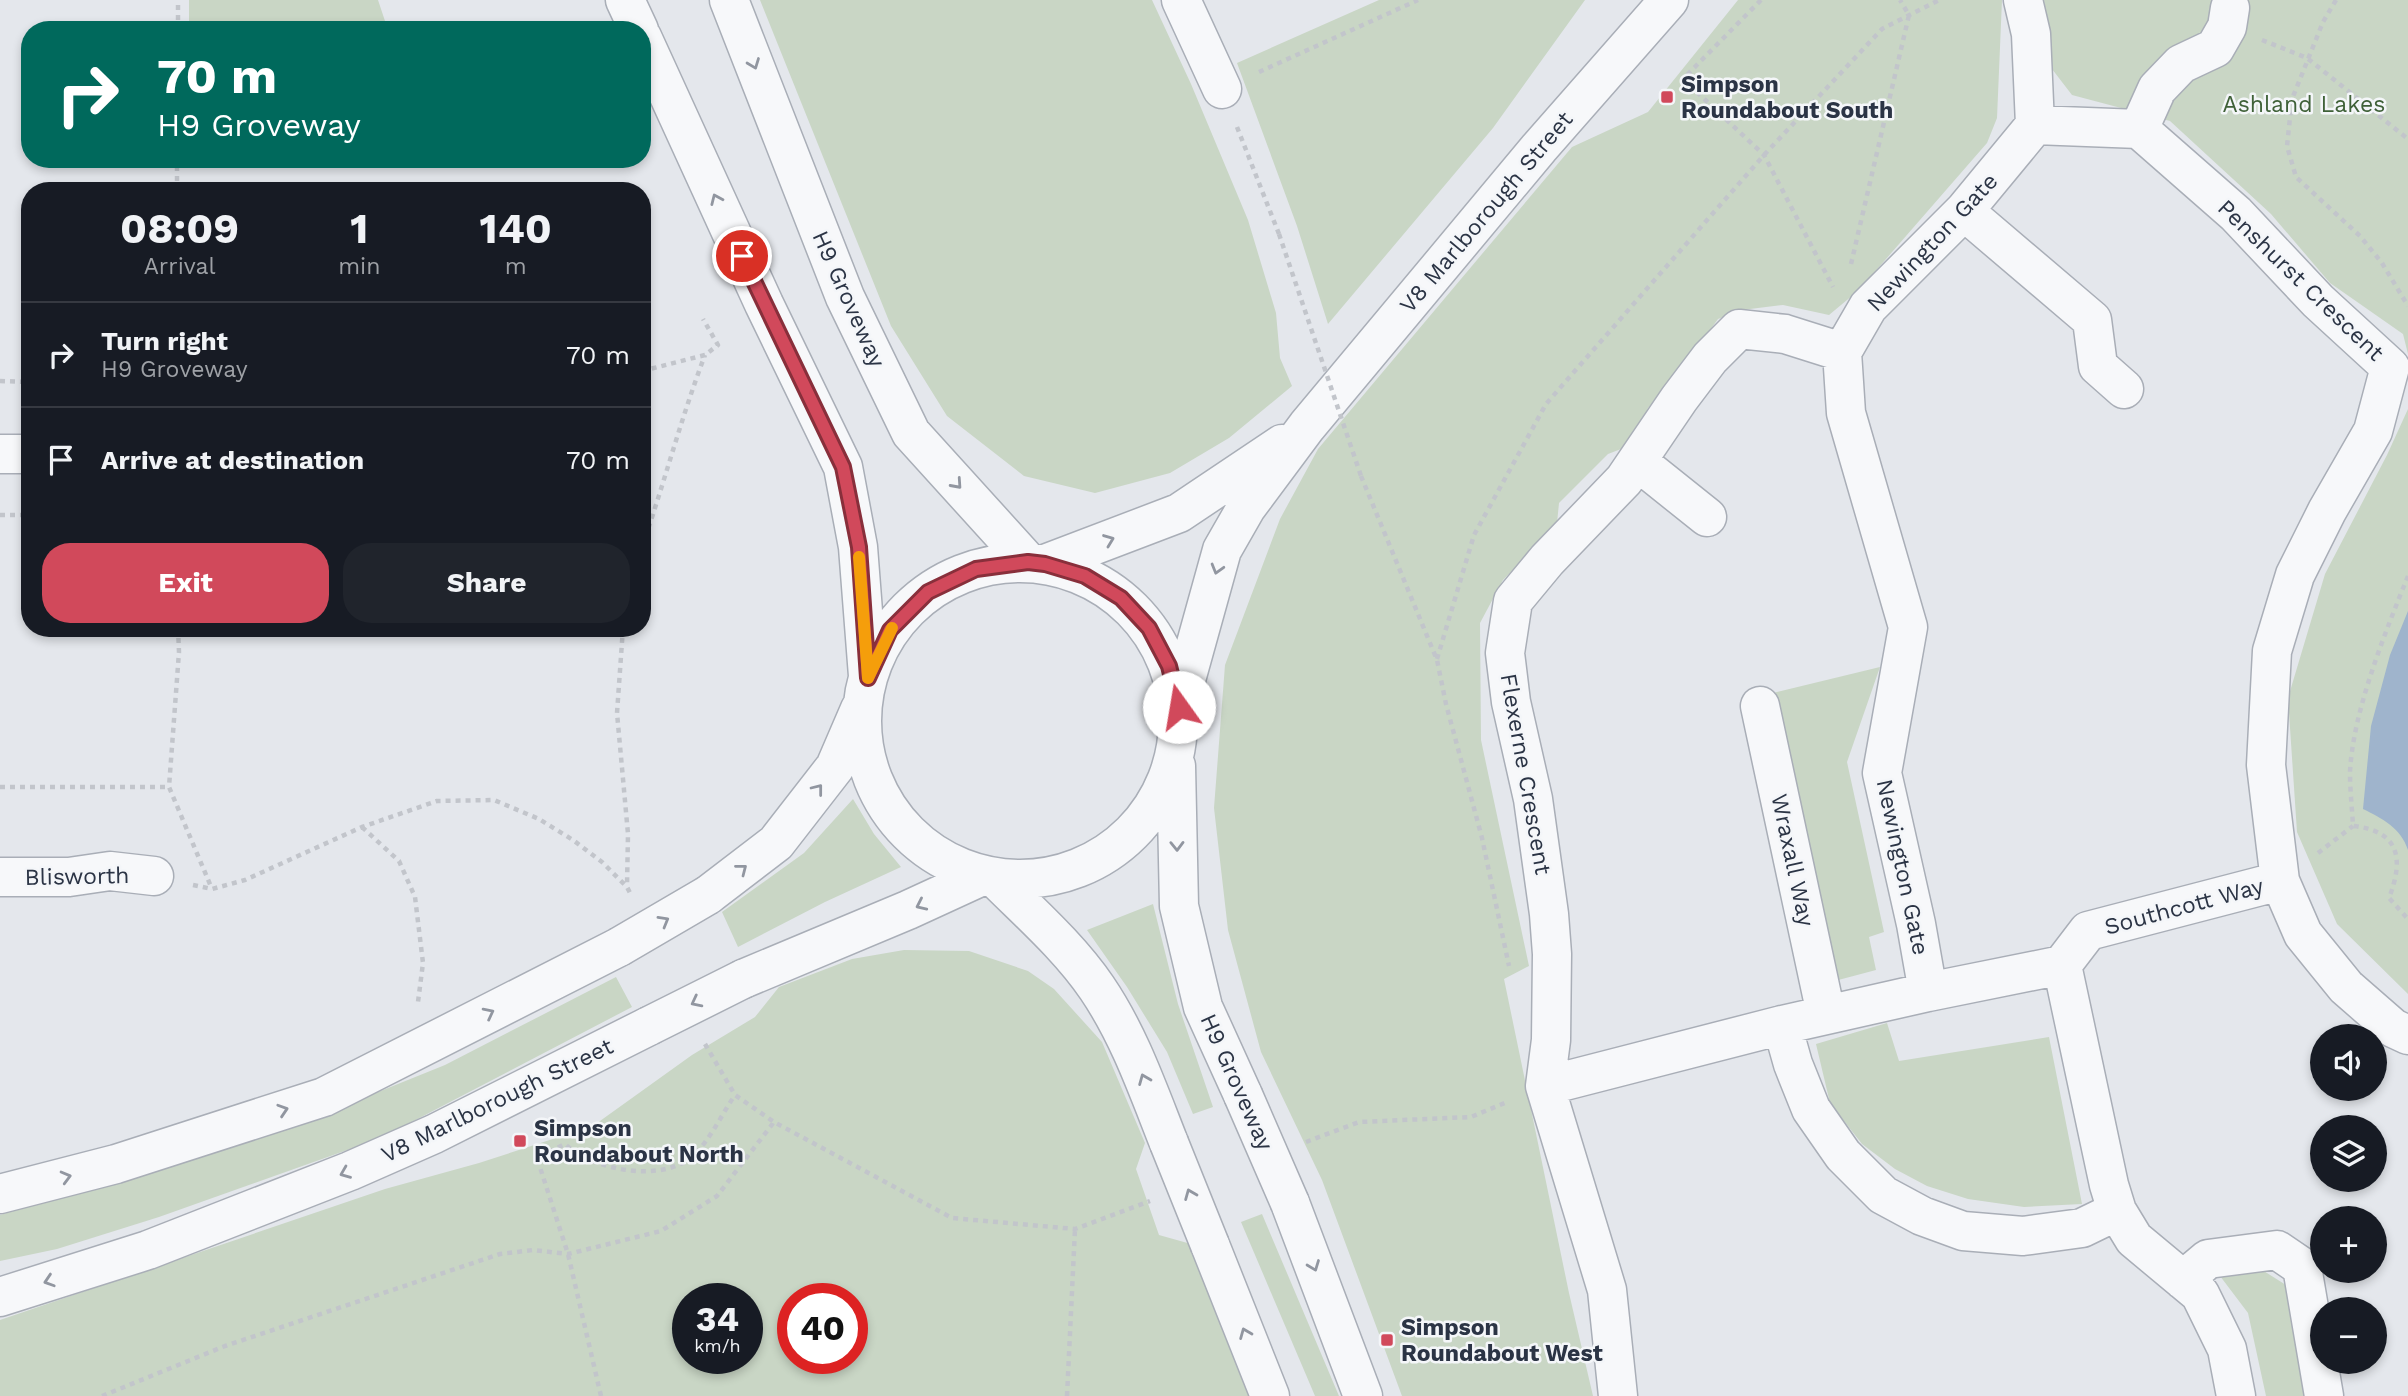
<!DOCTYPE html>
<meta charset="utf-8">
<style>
body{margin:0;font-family:"Work Sans",sans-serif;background:#20242c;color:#f1f3f6;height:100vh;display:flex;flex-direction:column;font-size:26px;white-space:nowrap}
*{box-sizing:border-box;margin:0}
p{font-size:23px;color:#9ea1a6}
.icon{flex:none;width:38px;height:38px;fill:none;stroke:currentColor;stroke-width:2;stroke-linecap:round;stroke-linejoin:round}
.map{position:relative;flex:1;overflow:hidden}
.sheet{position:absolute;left:21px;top:182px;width:630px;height:455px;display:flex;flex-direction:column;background:#171b24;border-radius:28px;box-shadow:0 4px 10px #0003}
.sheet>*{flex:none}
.top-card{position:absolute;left:21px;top:21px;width:630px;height:147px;border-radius:28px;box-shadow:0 4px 10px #0003;background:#00695c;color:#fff;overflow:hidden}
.tools{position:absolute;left:2310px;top:1024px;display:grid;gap:14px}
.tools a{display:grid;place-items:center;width:77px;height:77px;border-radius:50%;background:#171b24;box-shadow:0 4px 10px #0003;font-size:35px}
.speed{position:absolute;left:672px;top:1283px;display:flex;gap:14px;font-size:35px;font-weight:700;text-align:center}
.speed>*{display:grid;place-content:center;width:91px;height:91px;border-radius:50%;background:#171b24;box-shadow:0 4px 10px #0003;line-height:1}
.speed small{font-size:18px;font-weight:400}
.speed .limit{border:10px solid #d22;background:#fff;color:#111}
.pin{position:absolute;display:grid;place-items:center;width:60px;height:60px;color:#fff;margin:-30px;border:4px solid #fff;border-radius:50%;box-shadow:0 2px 7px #0007}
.me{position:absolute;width:77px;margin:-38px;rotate:347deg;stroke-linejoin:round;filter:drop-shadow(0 0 5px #0008)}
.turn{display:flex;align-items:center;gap:24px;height:147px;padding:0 21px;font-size:32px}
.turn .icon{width:91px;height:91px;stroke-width:2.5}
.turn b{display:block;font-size:49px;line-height:60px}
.eta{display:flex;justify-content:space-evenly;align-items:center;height:119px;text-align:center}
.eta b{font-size:42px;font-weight:700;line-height:49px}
.button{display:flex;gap:14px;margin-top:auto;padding:14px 21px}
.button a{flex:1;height:80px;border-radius:28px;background:#d1495b;color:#fff;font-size:28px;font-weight:700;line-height:80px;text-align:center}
.button a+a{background:#20242c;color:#f1f3f6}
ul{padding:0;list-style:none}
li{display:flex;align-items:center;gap:21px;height:105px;padding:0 21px;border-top:2px solid #363941}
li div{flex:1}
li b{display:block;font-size:26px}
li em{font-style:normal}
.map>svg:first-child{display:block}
.green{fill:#c9d6c5;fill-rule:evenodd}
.water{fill:#9fb4cc}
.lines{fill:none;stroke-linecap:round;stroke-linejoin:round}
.minor-casing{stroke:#a9aeb7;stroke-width:41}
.path{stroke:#c2c5cb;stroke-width:4.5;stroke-dasharray:5 5;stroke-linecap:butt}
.minor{stroke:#f7f8fa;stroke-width:38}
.minor-bridge-casing{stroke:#a9aeb7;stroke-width:41;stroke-linecap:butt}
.path-bridge{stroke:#c2c5cb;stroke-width:4.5;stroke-dasharray:5 5;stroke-linecap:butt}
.minor-bridge{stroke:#f7f8fa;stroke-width:38}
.oneway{stroke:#9196a0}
.route-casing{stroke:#882f3b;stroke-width:18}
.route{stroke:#d1495b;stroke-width:12}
.slow{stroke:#f59e0b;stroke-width:12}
.poi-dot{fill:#d1495b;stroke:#f4f6f9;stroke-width:2.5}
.labels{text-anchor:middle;stroke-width:5;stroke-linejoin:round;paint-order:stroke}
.poi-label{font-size:23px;font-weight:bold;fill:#2b3445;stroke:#f4f6f9;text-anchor:start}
.park-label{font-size:23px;fill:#3f6138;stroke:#f4f6f9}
.street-label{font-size:23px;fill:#2b3445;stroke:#f4f6f9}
</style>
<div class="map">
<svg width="2408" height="1396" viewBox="0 0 2408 1396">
<rect width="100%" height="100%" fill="#e4e7ec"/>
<path class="green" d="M 189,0 L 378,0 L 388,30 L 189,30 Z
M 760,0 L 1152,0 L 1191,84 L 1248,220 L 1276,313 L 1280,358 L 1292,386 L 1229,438 L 1170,473 L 1095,493 L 1024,476 L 947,416 L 891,326 Z
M 1379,0 L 1585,0 L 1493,128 L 1328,324 L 1297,226 L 1237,63 Z
M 1738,0 L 2002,0 L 1997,118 L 1987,143 L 1859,290 L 1829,315 L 1783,305 L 1742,310 L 1718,319 L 1680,371 L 1648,408 L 1634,444 L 1608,454 L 1559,503 L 1556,533 L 1545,537 L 1503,580 L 1480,623 L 1481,740 L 1529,966 L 1504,979 L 1569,1293 L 1593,1396 L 1402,1396 L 1322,1180 L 1261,1052 L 1228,930 L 1214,808 L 1225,665 L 1280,519 L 1318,449 L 1572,147 L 1648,112 Z
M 2044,0 L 2408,0 L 2408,354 L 2403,334 L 2330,283 L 2271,214 L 2170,121 L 2072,95 L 2052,69 Z
M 2408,409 L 2408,994 L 2337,924 L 2297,832 L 2288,698 L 2325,574 L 2387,455 Z
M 1880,667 L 1847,762 L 1884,932 L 1869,937 L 1876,970 L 1827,983 L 1765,695 Z
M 853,799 L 874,834 L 901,867 L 825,902 L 738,947 L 722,912 L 804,853 Z
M 1153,904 L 1178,1004 L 1213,1107 L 1193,1114 L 1167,1052 L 1127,987 L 1087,930 Z
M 904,950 L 969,951 L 1028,971 L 1054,989 L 1102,1042 L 1145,1143 L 1136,1169 L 1159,1235 L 1191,1244 L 1256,1396 L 0,1396 L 0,1320 L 385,1189 L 479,1163 L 593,1126 L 692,1055 L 755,1017 L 779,987 L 852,959 ZM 688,1298 L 747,1298 L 747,1358 L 688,1358 ZM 793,1298 L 852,1298 L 852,1358 L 793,1358 Z
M 616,977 L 632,1007 L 381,1138 L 159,1217 L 57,1249 L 0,1261 L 0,1215 L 150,1170 L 336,1109 L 445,1065 Z
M 1887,1023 L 1899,1061 L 2049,1037 L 2082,1204 L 2024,1207 L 1968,1199 L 1927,1186 L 1895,1169 L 1862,1144 L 1830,1103 L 1816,1044 Z
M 1262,1214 L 1339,1396 L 1315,1396 L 1241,1222 Z
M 2259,1268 L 2286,1285 L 2310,1396 L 2266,1396 L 2248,1313 L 2217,1272 Z"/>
<path class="water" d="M 2408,611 L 2408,850 C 2401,828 2383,819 2363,809 L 2371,726 L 2390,655 Z"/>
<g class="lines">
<g class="minor-casing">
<path id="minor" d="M 625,0 L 639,30
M 729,0 L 845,297 L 911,433 L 1028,562
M 1181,0 L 1222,89
M 2023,0 L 2031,34 L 2035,125 L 1964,211 L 1868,307 L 1842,352 L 1846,413 L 1908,627 L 1882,773 L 1916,924 L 1928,992 L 2062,965 L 2109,1185 L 2117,1211 L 2134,1239 L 2200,1294 L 2227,1349 L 2236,1396
M 642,37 L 764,304 L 843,467 L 858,547 L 868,676
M 2035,125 L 2139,129 L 2236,214 L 2318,301 L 2390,367 L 2373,431 L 2327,511 L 2295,575 L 2272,651 L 2266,765 L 2280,881 L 2303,934 L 2346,987 L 2393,1028 L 2408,1035
M 2139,129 L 2157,89 L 2181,64 L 2215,48 L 2227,27 L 2230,8
M 1964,211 L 2092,320 L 2098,366 L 2124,389
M 0,454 L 30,454
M 1637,461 L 1707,517
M862 721a158 158 0 1 1 316 0a158 158 0 1 1-316 0Z
M 1045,564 L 1179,513 L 1282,444
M 1179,705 L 1222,550 L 1246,508 L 1307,426 L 1539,148 L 1669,0
M 1760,706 L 1826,1014
M 1176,766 L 1179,906 L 1203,1007 L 1243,1095
M 0,877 L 69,877 L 110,871 L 154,876
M 995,878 C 1030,913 1069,947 1097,988 C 1129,1035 1148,1090 1169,1143
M 708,895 L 776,843 L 835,767 L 860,709
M 2062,965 L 2088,931 L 2280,881
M 743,979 L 908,910 L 982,876
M 1782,1025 L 1793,1064 L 1811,1109 L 1843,1155 L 1883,1195 L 1922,1216 L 1963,1231 L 2023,1236 L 2082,1228 L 2117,1211
M 1545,1086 L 1782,1025 L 1928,992
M 0,1194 L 116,1164 L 324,1097 L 619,947
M 1290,1203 L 1363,1396
M 1210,1245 L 1270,1396
M 2183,1280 L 2208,1259 L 2277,1250 L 2302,1267 L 2324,1396
M 0,1297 L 148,1250 L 350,1171 L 434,1134 L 649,1026
M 1618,1396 L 1607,1290 L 1545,1086 L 1551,1040 L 1552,954 L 1549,914 L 1533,799 L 1511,702 L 1505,653 L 1513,601 L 1547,560 L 1624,480 L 1679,399 L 1710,358 L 1739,329 L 1785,334 L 1842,352"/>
</g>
<path class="path" d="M 1761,0 L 1683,79 L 1764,155 L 1833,287
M 2336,0 L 2323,22 L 2292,99 L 2287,146 L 2296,177 L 2360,236 L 2382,263 L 2408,306
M 178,30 L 178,0
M 2262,40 L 2307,58 L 2408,139
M 1259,72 L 1418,0
M 1237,127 L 1279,234
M 177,191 L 177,159
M 1851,264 L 1909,15 L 1900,0
M 642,371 L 705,355 L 718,345 L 703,319
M 0,381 L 30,382
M 1361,476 L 1437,660 L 1446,704 L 1482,838 L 1509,966
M 0,515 L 30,515
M 642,547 C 664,484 681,418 705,355
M 2408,576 C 2385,633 2353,711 2350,772 C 2350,790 2352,808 2353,826 C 2400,831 2404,859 2389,898 L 2408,919
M 178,628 L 179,652 L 169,787 L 212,889
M 623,628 L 617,713 L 628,834 L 627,886
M 1437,659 L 1474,535 L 1546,404 L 1764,155 L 1882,29 L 1939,0
M 0,787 L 169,787
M 362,827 L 399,861 L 415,897 L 423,963 L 418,1002
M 2318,853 L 2353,826
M 193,885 L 212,889 L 245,880 L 362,827 L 437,801 L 494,800 L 539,819 L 573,840 L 602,862 L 627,887 L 631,895
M 705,1044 L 735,1095 L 774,1122 L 952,1218 L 1075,1229 L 1150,1201
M 1306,1142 L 1359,1122 L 1471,1117 L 1507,1102
M 102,1396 L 225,1346 L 500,1254 L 533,1250 L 568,1254 L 661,1231 L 717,1196 L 774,1122
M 601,1396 L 568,1254 L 537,1158 L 565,1144 C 594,1171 665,1184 695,1154 C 711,1138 722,1114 735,1095
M 1067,1396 L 1075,1229"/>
<use href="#minor" class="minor"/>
<g class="minor-bridge-casing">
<path id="minor-bridge" d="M 619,947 L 708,895
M 649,1026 L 743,979
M 1243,1095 L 1290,1203
M 1169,1143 L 1210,1245"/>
</g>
<path class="path-bridge" d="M 1279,234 L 1361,476"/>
<use href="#minor-bridge" class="minor-bridge"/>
</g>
<defs><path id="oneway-chevron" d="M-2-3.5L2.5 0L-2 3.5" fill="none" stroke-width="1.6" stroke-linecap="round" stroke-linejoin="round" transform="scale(1.75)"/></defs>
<g class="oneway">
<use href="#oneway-chevron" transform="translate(754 64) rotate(69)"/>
<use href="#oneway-chevron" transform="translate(716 199) rotate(-114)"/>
<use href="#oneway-chevron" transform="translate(957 484) rotate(48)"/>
<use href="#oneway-chevron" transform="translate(1109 540) rotate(-21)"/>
<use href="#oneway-chevron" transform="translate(1217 569) rotate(106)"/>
<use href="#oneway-chevron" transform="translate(818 789) rotate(-52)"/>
<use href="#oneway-chevron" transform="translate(1177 846) rotate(89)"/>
<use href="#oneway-chevron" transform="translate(742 869) rotate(-38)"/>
<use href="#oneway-chevron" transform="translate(921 905) rotate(155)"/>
<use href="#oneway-chevron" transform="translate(664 921) rotate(-30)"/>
<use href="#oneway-chevron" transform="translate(696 1002) rotate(153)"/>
<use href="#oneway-chevron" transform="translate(489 1013) rotate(-27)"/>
<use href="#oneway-chevron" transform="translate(1144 1079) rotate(-112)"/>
<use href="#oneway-chevron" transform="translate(283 1110) rotate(-18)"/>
<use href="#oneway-chevron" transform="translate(345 1173) rotate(158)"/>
<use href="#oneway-chevron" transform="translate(66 1177) rotate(-15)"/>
<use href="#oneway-chevron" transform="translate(1190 1194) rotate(-112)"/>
<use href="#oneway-chevron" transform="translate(1314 1266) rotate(69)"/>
<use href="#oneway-chevron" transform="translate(49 1281) rotate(162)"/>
<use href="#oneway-chevron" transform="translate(1245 1333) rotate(-112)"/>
</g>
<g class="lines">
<g class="route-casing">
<path id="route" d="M 742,256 L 843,467 L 859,547 L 868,678 L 890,630 L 928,592 L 976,569 L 1028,562 L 1045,564 L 1085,576 L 1121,598 L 1149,628 L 1169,666 L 1179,707"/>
</g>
<use href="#route" class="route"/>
<path class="slow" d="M 859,557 L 868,678 L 892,628"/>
</g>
<g class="poi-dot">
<rect x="1660" y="90" width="14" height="14" rx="3.5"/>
<rect x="513" y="1134" width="14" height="14" rx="3.5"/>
<rect x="1380" y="1333" width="14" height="14" rx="3.5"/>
</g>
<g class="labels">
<g class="poi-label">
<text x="1681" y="92">Simpson<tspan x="1681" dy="26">Roundabout South</tspan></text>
<text x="534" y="1136">Simpson<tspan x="534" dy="26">Roundabout North</tspan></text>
<text x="1401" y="1335">Simpson<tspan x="1401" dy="26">Roundabout West</tspan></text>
</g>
<g class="park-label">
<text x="2304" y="112">Ashland Lakes</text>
</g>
<g class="street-label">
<text transform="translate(1486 212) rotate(-50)" y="8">V8 Marlborough Street</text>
<text transform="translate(1932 242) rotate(-47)" y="8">Newington Gate</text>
<text transform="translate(2301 280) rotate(44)" y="8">Penshurst Crescent</text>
<text transform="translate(849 299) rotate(66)" y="8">H9 Groveway</text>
<text transform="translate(1526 774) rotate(80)" y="8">Flexerne Crescent</text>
<text transform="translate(1793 860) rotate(78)" y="8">Wraxall Way</text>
<text transform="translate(1903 867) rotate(78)" y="8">Newington Gate</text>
<text transform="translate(77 876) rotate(-1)" y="8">Blisworth</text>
<text transform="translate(2184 906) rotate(-15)" y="8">Southcott Way</text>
<text transform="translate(1237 1082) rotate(66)" y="8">H9 Groveway</text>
<text transform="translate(497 1100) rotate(-26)" y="8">V8 Marlborough Street</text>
</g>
</g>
</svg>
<div class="tools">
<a><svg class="icon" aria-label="sound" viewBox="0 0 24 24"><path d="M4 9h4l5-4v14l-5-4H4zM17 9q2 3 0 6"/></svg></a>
<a><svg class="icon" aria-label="layers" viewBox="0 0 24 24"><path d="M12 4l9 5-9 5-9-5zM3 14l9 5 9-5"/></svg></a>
<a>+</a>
<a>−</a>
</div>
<div class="speed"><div>34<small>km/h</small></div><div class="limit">40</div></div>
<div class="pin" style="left:742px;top:256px;background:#d93025"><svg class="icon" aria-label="arrive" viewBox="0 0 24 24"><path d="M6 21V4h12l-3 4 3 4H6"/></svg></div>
<svg class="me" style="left:1179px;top:707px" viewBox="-20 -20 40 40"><circle r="19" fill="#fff"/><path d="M0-13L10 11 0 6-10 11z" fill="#d1495b"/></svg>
<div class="top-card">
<div class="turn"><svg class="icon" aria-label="right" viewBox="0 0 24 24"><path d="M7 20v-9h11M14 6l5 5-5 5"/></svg><div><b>70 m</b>H9 Groveway</div></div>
</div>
<section class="sheet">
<div class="eta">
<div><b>08:09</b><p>Arrival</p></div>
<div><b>1</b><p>min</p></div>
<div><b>140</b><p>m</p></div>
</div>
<ul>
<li><svg class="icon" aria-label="right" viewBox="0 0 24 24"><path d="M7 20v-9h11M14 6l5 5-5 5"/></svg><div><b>Turn right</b><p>H9 Groveway</p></div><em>70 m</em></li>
<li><svg class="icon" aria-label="arrive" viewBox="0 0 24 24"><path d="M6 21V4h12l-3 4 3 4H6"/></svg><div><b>Arrive at destination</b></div><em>70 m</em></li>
</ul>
<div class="button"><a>Exit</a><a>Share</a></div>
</section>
</div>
